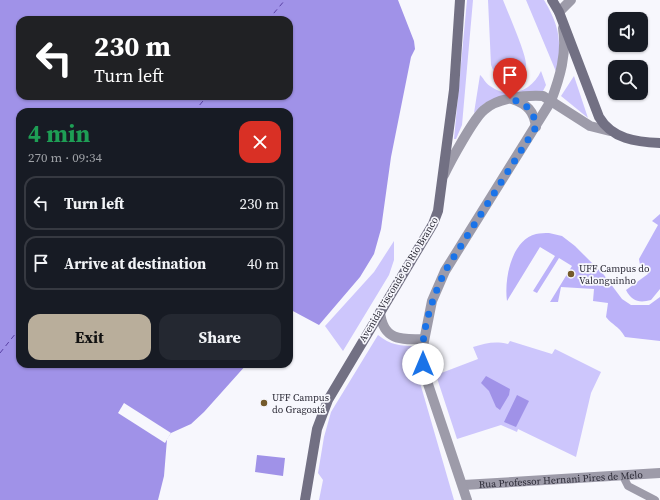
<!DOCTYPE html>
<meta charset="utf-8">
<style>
body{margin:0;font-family:"Source Serif 4",serif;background:#242831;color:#f1f3f6;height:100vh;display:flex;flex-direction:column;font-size:15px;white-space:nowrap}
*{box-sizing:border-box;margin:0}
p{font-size:13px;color:#9ea1a6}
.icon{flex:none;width:22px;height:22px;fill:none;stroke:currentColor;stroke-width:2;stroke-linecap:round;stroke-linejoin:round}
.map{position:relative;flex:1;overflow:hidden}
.sheet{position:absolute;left:16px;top:108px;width:277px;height:260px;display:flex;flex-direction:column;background:#171b24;border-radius:12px;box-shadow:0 1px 3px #0004}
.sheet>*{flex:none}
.banner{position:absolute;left:16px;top:16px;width:277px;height:84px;border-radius:12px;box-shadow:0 1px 3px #0004;background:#202124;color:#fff;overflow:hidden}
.controls{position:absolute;left:608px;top:12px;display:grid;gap:8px}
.controls a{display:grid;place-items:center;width:40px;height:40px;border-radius:8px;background:#171b24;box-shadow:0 1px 3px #0004;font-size:20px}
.pin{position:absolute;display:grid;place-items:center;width:34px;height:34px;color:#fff;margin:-41px -17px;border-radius:50% 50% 50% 0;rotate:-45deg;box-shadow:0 0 4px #0007}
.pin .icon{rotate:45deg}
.me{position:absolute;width:44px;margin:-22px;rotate:0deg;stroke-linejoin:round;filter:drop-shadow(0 0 3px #0008)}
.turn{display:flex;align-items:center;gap:14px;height:84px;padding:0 12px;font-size:18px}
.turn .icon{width:52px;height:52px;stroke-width:2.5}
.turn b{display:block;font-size:28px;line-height:34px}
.round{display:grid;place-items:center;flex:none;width:42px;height:42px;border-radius:12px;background:#242831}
.overview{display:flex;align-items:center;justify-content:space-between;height:68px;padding:0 12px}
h1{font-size:24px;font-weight:700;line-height:30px;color:#1e9e55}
.cta{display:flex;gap:8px;margin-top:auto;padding:8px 12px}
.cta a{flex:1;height:46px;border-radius:12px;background:#b9ae9b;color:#111;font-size:16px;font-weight:700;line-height:46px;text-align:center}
.cta a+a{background:#242831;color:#f1f3f6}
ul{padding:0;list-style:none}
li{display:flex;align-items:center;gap:12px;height:54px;margin:0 8px 6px;padding:0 4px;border:2px solid #363941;border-radius:12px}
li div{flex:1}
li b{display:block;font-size:15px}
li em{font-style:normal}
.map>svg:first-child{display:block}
.green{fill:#cdc6fc}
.forest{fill:#bcb2f9}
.water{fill:#a092e8;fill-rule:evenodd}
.pier{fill:#f7f7fd}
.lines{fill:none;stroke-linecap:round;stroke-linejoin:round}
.ferry{stroke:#5940a4;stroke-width:1;stroke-dasharray:5 4;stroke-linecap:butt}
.minor{stroke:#9d9ba9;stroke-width:8}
.tertiary{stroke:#9d9ba9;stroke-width:10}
.secondary{stroke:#727083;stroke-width:10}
.route{stroke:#1a73e8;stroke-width:7;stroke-dasharray:0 12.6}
.poi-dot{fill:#745a2b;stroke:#f7f7fd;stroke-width:1.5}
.labels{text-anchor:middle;stroke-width:3.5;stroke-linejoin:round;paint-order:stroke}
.poi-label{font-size:10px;fill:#2b2a36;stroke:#f7f7fd;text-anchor:start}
.street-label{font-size:10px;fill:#2b2a36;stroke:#f7f7fd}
</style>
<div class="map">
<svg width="660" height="500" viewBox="0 0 660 500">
<rect width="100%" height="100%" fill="#f7f7fd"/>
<path class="green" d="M 467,0 L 473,0 L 462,125 L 456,139 L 454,139 Z
M 488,0 L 503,0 C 508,13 526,53 526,64 C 526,91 498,86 491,65 Z
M 526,0 L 544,0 C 561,28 561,43 557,74 Z
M 541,71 L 546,85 L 543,91 L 499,97 L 485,103 L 474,113 L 480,75 C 483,77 485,83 490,86 C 509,100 532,91 541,71 Z
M 574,76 L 588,118 L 561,96 Z
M 394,241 L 394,260 L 389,275 L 343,351 L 325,326 L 374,272 Z
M 378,335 C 390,345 401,346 416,346 L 416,369 L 454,500 L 319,500 L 323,480 L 318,473 L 324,437 L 331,412 Z
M 510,341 L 552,354 L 555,349 L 601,372 L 591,393 L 576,457 L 518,429 L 517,432 L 501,425 L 457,439 L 436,375 L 478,359 L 473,347 C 486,343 495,341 508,344 Z"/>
<path class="forest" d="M 660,214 L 660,289 L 651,300 C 640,303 632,302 626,290 L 648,274 L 640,265 L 639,259 L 658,225 L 652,221 Z
M 549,233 L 562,236 L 575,246 L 604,275 L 622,299 L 631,305 L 649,305 L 660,297 L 660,341 L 625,337 C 618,325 613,326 606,317 L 608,303 L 593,301 L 594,289 L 561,287 L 558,302 L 550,302 L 572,266 L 559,258 L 537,293 L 533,291 L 555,256 L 540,247 L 507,301 C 504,280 511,240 536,234 C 540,233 545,233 549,233 Z"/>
<path class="water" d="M 0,0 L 398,0 L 414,41 L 415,49 L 411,57 L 391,157 L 381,229 L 374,254 L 360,277 L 319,325 L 291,310 L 289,312 L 289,112 L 20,112 L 20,364 L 247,364 L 204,412 L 191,424 L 171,433 L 167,439 L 164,476 L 158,500 L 0,500 ZM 20,20 L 289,20 L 289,96 L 20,96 Z
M 486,376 L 510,389 L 509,395 L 500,410 L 496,407 L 489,391 L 481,383 Z
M 517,395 L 529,401 L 516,427 L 504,422 Z
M 257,455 L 285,458 L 283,476 L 255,472 Z"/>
<path class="pier" d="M 124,403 L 171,433 L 165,443 L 118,413 Z"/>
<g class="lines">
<path class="ferry" d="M 268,20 L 285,0
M 194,112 L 207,96
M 0,353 L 20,328"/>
<path class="minor" d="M 623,476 L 628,486 L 655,500"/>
<g class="tertiary">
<path d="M 559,12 L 571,0"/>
<path d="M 512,99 C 527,104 534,111 536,127"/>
<path d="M 444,175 C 450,162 474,118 484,110 C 497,98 525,95 543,96 L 590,126 L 610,131"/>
<path d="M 380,312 C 383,340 400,340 424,339"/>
<path id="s1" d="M 463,485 L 660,473"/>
<path d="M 467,500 L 427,381 L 422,357 L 423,346 L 432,301 L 445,271 L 551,101 C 560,77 567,54 563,28"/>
</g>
<path class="secondary" d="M 552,0 L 559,12 L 599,117 C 612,139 636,142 660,143
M 305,500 L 317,429 L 328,400 L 433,224 L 438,211 L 454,90 L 460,0"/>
</g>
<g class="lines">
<path class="route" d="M 423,364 C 420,333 432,299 445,271 L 536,127 C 534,110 526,103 510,99"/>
</g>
<g class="poi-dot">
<circle cx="571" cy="274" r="4"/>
<circle cx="264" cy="403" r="4"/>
</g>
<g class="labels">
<g class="poi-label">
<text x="579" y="272">UFF Campus do<tspan x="579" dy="12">Valonguinho</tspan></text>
<text x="272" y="401">UFF Campus<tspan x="272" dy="12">do Gragoatá</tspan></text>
</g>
<g class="street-label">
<text transform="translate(398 279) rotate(-59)" y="4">Avenida Visconde do Rio Branco</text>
<text dy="4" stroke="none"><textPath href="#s1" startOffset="98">Rua Professor Hernani Pires de Melo</textPath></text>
</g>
</g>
</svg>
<div class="controls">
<a><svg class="icon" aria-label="sound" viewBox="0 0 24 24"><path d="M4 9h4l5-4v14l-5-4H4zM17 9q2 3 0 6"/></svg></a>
<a><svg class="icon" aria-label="search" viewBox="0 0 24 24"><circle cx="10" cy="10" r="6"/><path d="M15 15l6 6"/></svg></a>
</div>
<div class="pin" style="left:510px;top:99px;background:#d93025"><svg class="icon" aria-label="arrive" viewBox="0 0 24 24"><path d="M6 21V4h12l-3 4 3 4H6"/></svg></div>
<svg class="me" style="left:423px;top:364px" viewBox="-20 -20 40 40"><circle r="19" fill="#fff"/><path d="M0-13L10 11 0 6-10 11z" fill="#1a73e8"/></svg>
<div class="banner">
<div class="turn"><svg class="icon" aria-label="left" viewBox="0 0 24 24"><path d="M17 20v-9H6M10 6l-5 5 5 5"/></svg><div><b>230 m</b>Turn left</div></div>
</div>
<section class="sheet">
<div class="overview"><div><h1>4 min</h1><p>270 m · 09:34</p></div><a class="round" style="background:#d93025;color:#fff"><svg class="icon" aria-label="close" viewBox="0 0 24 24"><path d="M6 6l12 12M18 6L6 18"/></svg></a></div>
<ul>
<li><svg class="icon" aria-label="left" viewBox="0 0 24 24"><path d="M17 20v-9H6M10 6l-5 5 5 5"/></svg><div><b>Turn left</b></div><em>230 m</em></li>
<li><svg class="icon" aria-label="arrive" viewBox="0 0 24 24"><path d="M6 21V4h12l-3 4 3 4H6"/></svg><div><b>Arrive at destination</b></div><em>40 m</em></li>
</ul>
<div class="cta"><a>Exit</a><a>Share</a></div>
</section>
</div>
